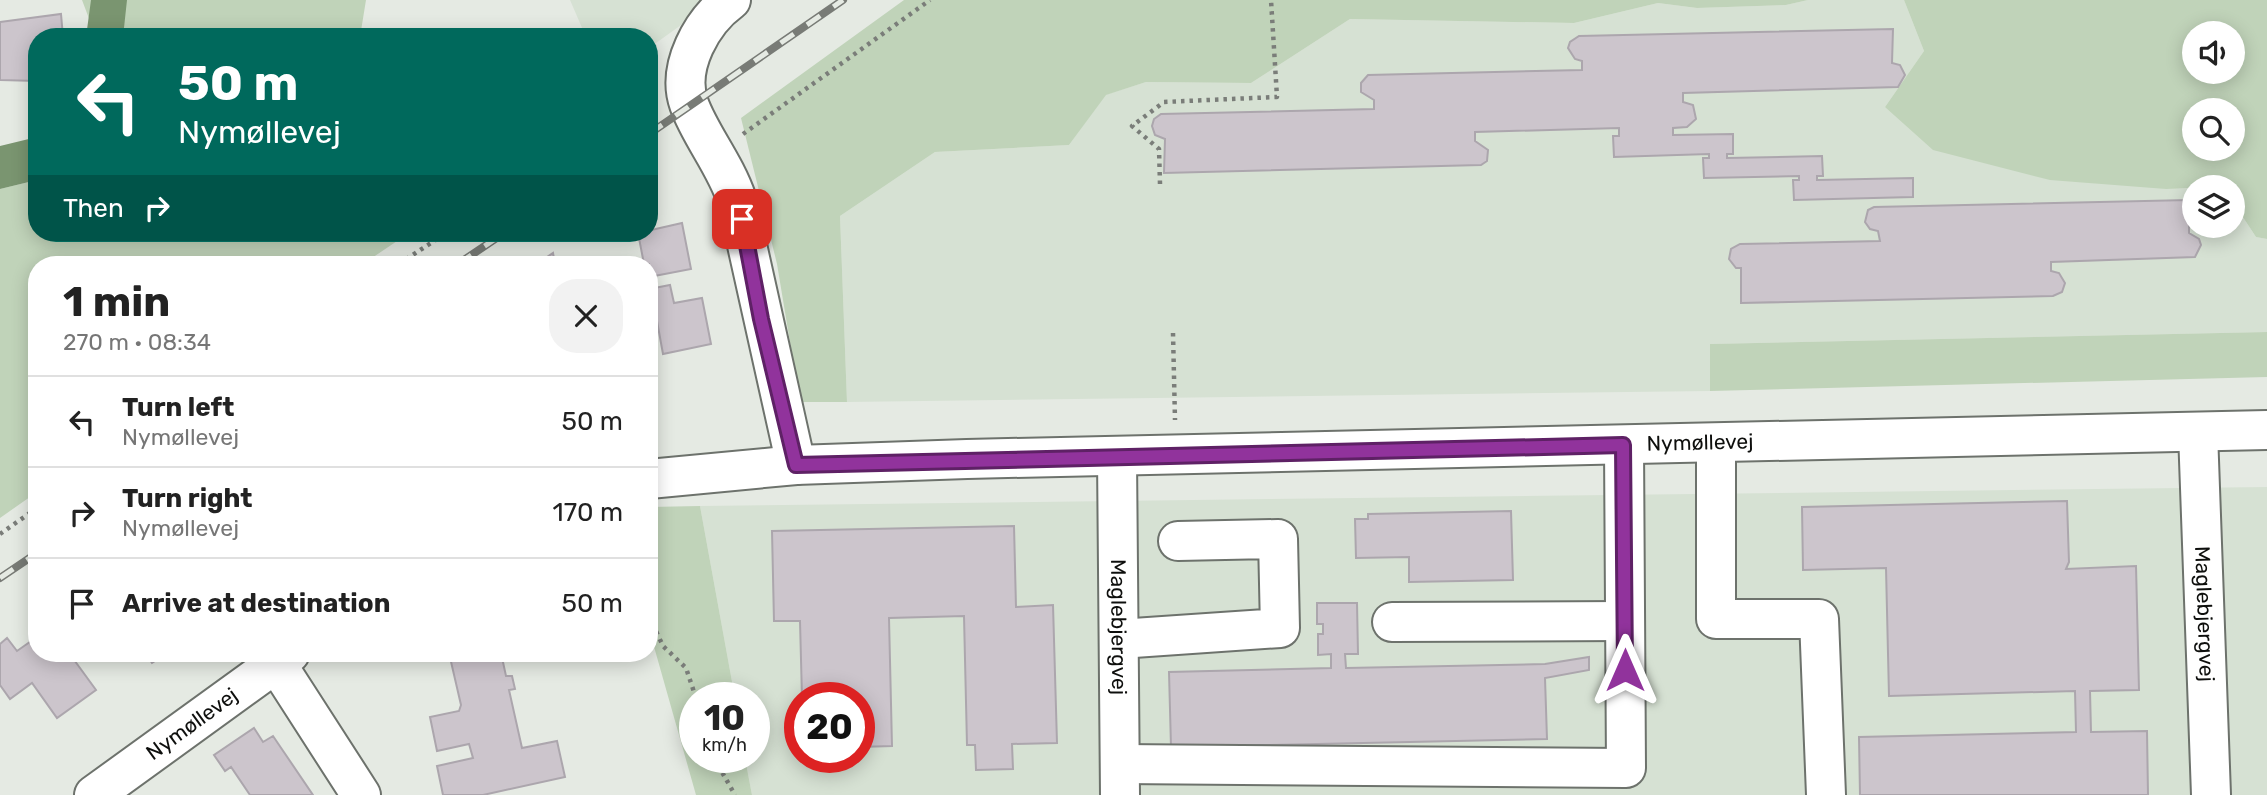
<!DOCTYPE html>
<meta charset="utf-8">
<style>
body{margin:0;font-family:Rubik,sans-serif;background:#f2f2f2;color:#222;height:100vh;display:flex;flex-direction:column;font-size:26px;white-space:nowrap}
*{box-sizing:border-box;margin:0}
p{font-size:23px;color:#767676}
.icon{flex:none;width:38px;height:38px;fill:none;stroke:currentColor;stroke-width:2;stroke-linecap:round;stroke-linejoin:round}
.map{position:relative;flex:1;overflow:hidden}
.side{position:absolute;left:28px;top:256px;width:630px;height:406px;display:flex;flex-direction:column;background:#fff;border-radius:28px;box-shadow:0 4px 18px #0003}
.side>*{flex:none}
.top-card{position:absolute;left:28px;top:28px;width:630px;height:214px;border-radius:28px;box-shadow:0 4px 18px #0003;background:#00695c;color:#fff;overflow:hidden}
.buttons{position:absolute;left:2182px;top:21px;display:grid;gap:14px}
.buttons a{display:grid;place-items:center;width:63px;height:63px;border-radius:50%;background:#fff;box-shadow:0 4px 18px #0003;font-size:35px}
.speed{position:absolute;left:679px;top:682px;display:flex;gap:14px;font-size:35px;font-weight:700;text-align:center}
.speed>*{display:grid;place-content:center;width:91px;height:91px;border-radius:50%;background:#fff;box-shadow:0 4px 18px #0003;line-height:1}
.speed small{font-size:18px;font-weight:400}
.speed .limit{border:10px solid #d22;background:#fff;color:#111}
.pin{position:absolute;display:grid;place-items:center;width:60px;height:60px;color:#fff;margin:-30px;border-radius:14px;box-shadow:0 4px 10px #0006}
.me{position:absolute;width:77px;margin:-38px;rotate:0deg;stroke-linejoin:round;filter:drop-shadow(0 0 5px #0008)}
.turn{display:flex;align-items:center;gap:24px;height:147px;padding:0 35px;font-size:32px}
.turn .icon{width:91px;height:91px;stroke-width:2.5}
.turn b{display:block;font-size:49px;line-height:60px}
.then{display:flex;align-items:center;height:66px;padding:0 35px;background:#0003;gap:14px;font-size:26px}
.round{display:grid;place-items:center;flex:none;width:74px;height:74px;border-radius:28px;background:#f2f2f2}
.head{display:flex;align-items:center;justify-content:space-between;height:119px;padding:0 35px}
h1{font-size:42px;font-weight:700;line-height:52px}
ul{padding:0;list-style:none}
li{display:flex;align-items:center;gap:21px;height:91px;padding:0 35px;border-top:2px solid #e0e0e0}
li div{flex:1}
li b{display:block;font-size:26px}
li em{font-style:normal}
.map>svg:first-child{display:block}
.built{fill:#d6e1d3;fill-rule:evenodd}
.green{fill:#c0d3b9;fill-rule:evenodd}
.water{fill:#7a9570}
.building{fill:#ccc5cc;stroke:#aca6ad;stroke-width:2}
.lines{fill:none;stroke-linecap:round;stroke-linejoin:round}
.minor-casing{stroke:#6d726c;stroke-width:42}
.path{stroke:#7a7d79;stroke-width:4.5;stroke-dasharray:3.5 5;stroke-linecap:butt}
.minor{stroke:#fff;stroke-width:38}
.rail-casing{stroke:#787b76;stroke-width:8}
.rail{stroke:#e5eae3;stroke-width:5;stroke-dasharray:16;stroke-linecap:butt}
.route-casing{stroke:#5e2165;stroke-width:18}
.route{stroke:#91339c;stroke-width:12}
.labels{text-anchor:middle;stroke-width:7;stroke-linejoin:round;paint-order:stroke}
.street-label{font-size:21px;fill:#0e0f0d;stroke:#e5eae3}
</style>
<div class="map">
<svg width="2267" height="795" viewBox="0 0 2267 795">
<rect width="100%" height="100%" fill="#e5eae3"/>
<path class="built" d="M 570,0 L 716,0 L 649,48 L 649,37 L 586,37 Z
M 1808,0 L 1904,0 L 1924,51 L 1885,107 L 2166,189 L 2194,189 L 2194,226 L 2233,226 L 2233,202 L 2256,237 L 2267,239 L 2267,332 L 1710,344 L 1710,391 L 847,402 L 840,216 L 935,152 L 1069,145 L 1105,95 L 1146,82 L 1251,83 L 1350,19 L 1574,23 L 1658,3 L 1697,8 L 1786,5 Z
M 2267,487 L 2267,795 L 752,795 L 745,758 L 754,758 L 754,698 L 735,698 L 700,506 ZM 800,698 L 859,698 L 859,758 L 800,758 Z"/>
<path class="green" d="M 82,0 L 366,0 L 360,37 L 96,37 Z
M 904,0 L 1808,0 L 1786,5 L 1697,8 L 1658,3 L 1574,23 L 1350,19 L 1251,83 L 1146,82 L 1106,95 L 1069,145 L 935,152 L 840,216 L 847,402 L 800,402 L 777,264 L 741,118 Z
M 1904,0 L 2267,0 L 2267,239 L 2256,237 L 2233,202 L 2233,187 L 2166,189 L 2050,180 L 1933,150 L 1885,107 L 1924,51 ZM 2194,33 L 2233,33 L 2233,72 L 2194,72 ZM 2194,110 L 2233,110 L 2233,149 L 2194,149 Z
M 37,180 L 37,233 L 409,233 L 363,264 L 37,264 L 37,492 L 0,518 L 0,189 Z
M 2267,332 L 2267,377 L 1710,391 L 1710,344 Z
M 700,506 L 735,698 L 695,698 L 695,758 L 745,758 L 752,795 L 696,795 L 649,629 L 649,507 Z"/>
<path class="water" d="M 91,0 L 127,0 L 123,37 L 86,37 Z
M 37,137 L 37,180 L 0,189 L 0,146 Z"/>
<path class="building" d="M 61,14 L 63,37 L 37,37 L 37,81 L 0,80 L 0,22 Z
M 1893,29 L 1892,63 L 1900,65 L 1905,75 L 1898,87 L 1683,93 L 1683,102 L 1693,105 L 1696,119 L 1687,127 L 1673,128 L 1673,135 L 1733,134 L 1733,154 L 1727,154 L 1727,158 L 1822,156 L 1823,176 L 1817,176 L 1817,180 L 1913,178 L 1913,197 L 1794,200 L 1793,180 L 1799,180 L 1799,176 L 1704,178 L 1703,158 L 1709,158 L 1709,154 L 1614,157 L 1613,136 L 1619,136 L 1619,128 L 1475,132 L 1475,141 L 1488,150 L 1487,161 L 1481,165 L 1164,173 L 1165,139 L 1155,135 L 1152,126 L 1154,119 L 1161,114 L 1374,109 L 1374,100 L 1361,92 L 1361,83 L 1368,75 L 1582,70 L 1582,61 L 1575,59 L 1568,48 L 1570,42 L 1579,36 Z
M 2189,200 L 2189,233 L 2199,239 L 2201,245 L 2195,257 L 2051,262 L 2051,271 L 2059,273 L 2065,283 L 2062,292 L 2053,296 L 1741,303 L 1741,268 L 1736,268 L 1729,259 L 1731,249 L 1740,244 L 1880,241 L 1878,231 L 1870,229 L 1865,222 L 1868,210 L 1874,207 Z
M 682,223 L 691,269 L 649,277 L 649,264 L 644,264 L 638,233 Z
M 553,253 L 555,264 L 538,264 L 538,263 Z
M 670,285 L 674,303 L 702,298 L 711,344 L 663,354 L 655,310 L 649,311 L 649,289 Z
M 2067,501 L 2069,562 L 2066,569 L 2136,566 L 2139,690 L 2090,691 L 2091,732 L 2147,731 L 2148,795 L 1860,795 L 1859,737 L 2076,732 L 2075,691 L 1889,696 L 1886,568 L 1803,570 L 1802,507 Z
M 1511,511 L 1513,580 L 1409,582 L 1409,557 L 1356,558 L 1355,519 L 1368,519 L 1368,514 Z
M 1014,526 L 1016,607 L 1053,605 L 1057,743 L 1012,744 L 1013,769 L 976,770 L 975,745 L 967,745 L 964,616 L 889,618 L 892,746 L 859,747 L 859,698 L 802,698 L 800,621 L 774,621 L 772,531 Z
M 1317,603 L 1357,603 L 1358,654 L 1345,654 L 1346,668 L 1545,664 L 1589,657 L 1589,670 L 1545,678 L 1547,739 L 1171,747 L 1169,672 L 1331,668 L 1331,654 L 1318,655 L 1318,634 L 1323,634 L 1323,624 L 1317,624 Z
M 37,637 L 37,653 L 69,653 L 96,690 L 57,718 L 32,683 L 10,699 L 0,685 L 0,644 L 7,638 L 17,651 Z
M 145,653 L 167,653 L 152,663 Z
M 449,653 L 501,653 L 506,676 L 512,676 L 515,689 L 509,690 L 522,748 L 557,741 L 565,777 L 483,795 L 443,795 L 437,766 L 473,758 L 469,744 L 437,751 L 430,717 L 459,711 L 461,705 Z
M 254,728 L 263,742 L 273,736 L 313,795 L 250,795 L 231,767 L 225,771 L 214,755 Z"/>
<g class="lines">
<g class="minor-casing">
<g id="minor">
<path d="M 731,0 C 702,21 676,67 689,104 C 700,135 725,164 737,200 L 796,465"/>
<path id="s1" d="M 2198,432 L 2211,795"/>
<path d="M 1716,443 L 1716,619 L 1819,619 L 1826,795"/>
<path id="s2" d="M 1117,457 L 1120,795"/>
<path id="s3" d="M 649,479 L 796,465 L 967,459 L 2267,430"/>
<path d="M 1392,622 L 1625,621"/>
<path d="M 1119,639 L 1280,628 L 1278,539 L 1178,541"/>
<path d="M 276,663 L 361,795"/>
<path d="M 1120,764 L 1626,768 L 1624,445"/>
<path id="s4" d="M 94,795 L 290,653"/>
</g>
</g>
<path class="path" d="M 743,134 L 930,0
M 1160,184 L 1159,149 L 1132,126 L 1164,102 L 1277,97 L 1271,0
M 399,264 L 446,233
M 1173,333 L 1175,420
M 0,534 L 37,508
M 649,616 L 663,646 L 686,668 L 696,698
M 714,758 L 735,795"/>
<use href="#minor" class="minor"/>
<g class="rail-casing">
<path id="rail" d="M 649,134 L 843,0
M 458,264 L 504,233
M 0,578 L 37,553"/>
</g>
<use href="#rail" class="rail"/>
</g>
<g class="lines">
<g class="route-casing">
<path id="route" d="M 742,219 L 761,319 L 796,465 L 1623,445 L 1625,670"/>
</g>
<use href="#route" class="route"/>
</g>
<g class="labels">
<g class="street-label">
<text dy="7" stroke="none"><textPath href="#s3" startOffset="1052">Nymøllevej</textPath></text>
<text dy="7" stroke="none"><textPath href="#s1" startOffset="182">Maglebjergvej</textPath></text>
<text dy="7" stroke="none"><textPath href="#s2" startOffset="170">Maglebjergvej</textPath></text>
<text dy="7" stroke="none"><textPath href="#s4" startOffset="121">Nymøllevej</textPath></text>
</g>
</g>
</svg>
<div class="buttons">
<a><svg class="icon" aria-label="sound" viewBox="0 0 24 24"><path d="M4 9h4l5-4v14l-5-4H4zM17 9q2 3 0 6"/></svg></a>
<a><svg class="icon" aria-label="search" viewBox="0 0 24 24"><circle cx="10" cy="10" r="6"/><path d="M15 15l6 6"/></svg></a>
<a><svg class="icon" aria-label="layers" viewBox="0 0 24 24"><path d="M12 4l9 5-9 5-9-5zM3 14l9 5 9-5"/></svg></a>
</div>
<div class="speed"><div>10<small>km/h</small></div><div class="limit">20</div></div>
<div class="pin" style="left:742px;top:219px;background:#d93025"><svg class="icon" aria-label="arrive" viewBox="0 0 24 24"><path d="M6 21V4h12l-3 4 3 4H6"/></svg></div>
<svg class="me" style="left:1625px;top:670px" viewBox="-20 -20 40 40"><path d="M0-17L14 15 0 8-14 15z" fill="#91339c" stroke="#fff" stroke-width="4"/></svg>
<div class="top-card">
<div class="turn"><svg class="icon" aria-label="left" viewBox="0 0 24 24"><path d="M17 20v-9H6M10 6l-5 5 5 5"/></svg><div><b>50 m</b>Nymøllevej</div></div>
<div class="then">Then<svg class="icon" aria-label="right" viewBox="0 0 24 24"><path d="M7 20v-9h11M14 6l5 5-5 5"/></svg></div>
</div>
<section class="side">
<div class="head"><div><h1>1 min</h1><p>270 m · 08:34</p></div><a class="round"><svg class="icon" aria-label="close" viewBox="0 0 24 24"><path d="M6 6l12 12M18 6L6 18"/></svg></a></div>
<ul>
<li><svg class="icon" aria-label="left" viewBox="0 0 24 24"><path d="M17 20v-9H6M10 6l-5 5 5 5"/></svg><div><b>Turn left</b><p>Nymøllevej</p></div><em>50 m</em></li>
<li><svg class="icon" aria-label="right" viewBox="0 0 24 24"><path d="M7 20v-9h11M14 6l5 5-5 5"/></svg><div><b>Turn right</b><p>Nymøllevej</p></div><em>170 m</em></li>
<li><svg class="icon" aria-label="arrive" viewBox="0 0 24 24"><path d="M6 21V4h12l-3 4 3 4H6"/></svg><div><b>Arrive at destination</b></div><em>50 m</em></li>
</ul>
</section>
</div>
